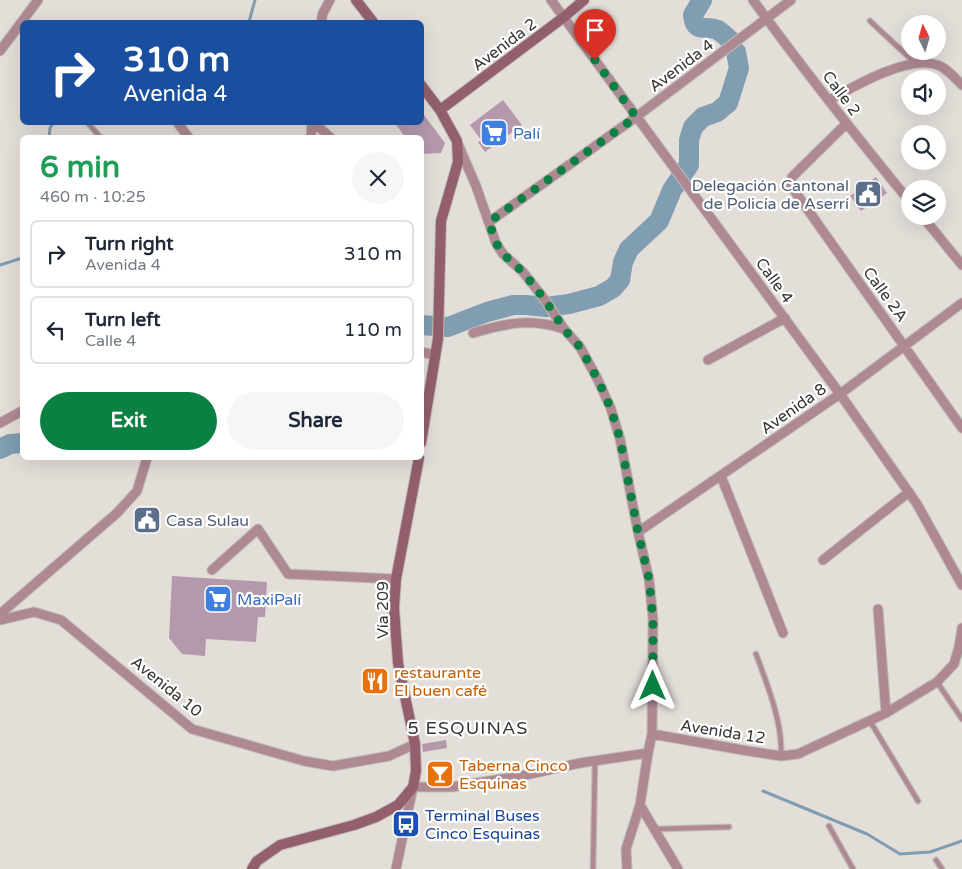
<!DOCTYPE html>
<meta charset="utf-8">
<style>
body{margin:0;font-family:"Varela Round",sans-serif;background:#f6f6f7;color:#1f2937;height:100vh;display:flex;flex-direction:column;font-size:19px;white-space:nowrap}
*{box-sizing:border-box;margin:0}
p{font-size:16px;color:#747a83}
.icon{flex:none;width:28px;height:28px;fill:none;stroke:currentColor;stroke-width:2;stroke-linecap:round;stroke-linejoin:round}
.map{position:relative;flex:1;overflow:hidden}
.details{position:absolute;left:20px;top:135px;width:404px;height:325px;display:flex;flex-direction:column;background:#fff;border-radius:8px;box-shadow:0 5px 20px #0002}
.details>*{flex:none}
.hud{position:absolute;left:20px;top:20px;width:404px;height:105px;border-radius:8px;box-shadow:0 5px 20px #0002;background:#1a4fa0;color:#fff;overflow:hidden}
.needle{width:32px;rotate:355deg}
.fabs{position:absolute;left:901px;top:15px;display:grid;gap:10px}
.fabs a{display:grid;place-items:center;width:45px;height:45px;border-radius:50%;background:#fff;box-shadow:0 5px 20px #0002;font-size:25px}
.pin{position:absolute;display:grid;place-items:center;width:42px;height:42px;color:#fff;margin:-51px -21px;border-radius:50% 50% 50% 0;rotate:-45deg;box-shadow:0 0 5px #0007}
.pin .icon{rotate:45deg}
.me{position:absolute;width:55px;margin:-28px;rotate:0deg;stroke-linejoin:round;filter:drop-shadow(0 0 4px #0008)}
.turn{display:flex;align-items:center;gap:18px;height:105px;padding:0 20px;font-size:22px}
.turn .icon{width:65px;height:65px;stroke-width:2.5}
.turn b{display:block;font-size:35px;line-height:42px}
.round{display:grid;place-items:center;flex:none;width:52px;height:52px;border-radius:26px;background:#f6f6f7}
.overview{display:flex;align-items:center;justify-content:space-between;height:85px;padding:0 20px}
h1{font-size:30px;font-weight:800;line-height:38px;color:#1e9e55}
.cta{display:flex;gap:10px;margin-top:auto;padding:10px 20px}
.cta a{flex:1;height:58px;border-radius:30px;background:#0b8043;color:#fff;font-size:20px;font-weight:800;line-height:58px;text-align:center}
.cta a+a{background:#f6f6f7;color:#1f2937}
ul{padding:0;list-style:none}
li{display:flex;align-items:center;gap:15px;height:68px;margin:0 10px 8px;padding:0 10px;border:2px solid #e0e1e3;border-radius:8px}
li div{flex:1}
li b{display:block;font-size:19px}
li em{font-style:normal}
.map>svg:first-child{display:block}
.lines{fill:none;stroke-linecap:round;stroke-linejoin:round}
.stream{stroke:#809db1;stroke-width:3}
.river{stroke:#809db1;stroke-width:20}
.building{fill:#b499ad}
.service-casing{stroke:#c1bcb8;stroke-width:7}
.minor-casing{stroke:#c1bcb8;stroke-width:11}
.secondary-casing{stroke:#c1bcb8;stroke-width:12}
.service{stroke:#ae8992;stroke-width:4.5}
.minor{stroke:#ae8992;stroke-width:9}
.secondary{stroke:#935f6d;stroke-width:10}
.route{stroke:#0b8043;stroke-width:9;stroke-dasharray:0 16.2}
.labels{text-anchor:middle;stroke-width:4.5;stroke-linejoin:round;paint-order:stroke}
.street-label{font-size:16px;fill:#373533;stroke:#fff}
.shop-label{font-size:16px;fill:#366cbe;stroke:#fff;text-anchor:start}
.service-label{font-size:16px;fill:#4e5e75;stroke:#fff;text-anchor:end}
.food-label{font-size:16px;fill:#c56008;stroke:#fff;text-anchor:start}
.transit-label{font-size:16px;fill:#164399;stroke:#fff;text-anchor:start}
.neighbourhood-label{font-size:18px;letter-spacing:1px;fill:#373533;stroke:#fff}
</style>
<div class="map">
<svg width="962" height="869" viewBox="0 0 962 869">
<rect width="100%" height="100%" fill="#e4ded9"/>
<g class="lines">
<path class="stream" d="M 249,22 L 255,0
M 49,138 L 50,128 L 54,122
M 0,265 L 22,258
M 763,791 L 867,834 L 900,854 L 930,852 L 962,841"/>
<path class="river" d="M 702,0 L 693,15 C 695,35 705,24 718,30 C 722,33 727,37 731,41
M 421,325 L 448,327 L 487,312 L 513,305 L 526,305 L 546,307 L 569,304 L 599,296 L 613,288 L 620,280 L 623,262 L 629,249 L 659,221 L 672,190 L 689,165 L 689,140 L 693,127 L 703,117 L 717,112 L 728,103 L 739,68 L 736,52
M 0,449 L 10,444 L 22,443"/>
</g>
<path class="building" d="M 503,100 L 522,125 L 485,152 L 478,142 L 481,140 L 470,125 Z
M 421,111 L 445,143 L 441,153 L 421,154 L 421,138 L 406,138 L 394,122 L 421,122 Z
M 876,177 L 887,193 L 861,211 L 850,196 Z
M 172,576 L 267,582 L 265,617 L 258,617 L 256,642 L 206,639 L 205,656 L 182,654 L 169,638 Z
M 365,672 L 381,672 L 386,690 L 370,694 Z
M 446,740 L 447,748 L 423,752 L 422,744 Z"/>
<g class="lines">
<g class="service-casing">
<path id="service" d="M 870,21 L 914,62
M 87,122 L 101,138
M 756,654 C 767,684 783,723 781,756
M 937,682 L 962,719
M 870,721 L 918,801
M 829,826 L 853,869
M 656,829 L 729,827
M 936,860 L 942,869
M 593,869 L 595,761"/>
</g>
<g class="minor-casing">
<path id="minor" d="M 551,0 L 840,394 L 917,504 L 962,585
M 753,0 C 803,69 856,136 910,202
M 321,22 L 323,13 L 330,0
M 0,51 L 38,0
M 830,100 C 854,86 914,51 942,67 C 949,71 956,79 962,85
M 177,122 L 189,138
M 313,122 L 331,138
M 846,124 L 792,177 L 791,186 L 962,428
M 311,138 L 312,122
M 458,144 L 476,186 L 496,243 L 503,254 L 523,272 L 545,300 L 564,329 L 580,347 L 598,380 L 611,409 L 620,439 L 638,532 L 649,579 L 653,619 L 652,734
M 922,216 L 962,265
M 489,222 L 636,117 L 791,0
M 473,333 C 506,323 531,318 564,329
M 421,352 L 435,355
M 708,360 L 785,318
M 0,423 L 22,411
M 721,476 L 783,633
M 638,532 L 840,394 L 962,303
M 823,560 L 909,492
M 212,570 L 258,529 L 288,574 L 396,579
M 878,609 L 886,713
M 0,614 L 117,513 L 137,491 L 147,458
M 0,620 L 34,612 L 61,620 L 192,729 L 304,761 L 333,766 L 389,756 L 415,744
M 648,753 L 640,805 L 678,869
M 396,869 L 413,787 L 452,787 L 526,775 L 580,763 L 648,753 L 652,734 L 748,751 L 781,756 L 798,754 L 886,713 L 937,682 L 954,664 L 959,647 L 962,628
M 627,869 L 626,849 L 640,805"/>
</g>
<g class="secondary-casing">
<path id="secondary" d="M 356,0 L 373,22
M 421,85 L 440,110 L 457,141 L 458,162 L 441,221 L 438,339 L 421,443
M 440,110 L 564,17 L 584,0
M 252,869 L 257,861 L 280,845 L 354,825 L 376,817 L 398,805 L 413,787 L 416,771 L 415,744 L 398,663 L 394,608 L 396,579 L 419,458"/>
</g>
<use href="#service" class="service"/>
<use href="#minor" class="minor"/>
<use href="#secondary" class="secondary"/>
</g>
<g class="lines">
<path class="route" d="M 595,60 L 636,117 L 489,222 L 496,243 L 503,254 L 523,272 L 545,300 L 564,329 L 580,347 L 598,380 L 611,409 L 620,439 L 638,532 L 649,579 L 653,619 L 653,686"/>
</g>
<defs>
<g id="supermarket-square" transform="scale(1.4375)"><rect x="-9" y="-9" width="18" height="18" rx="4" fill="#3f7fe0" stroke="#fff"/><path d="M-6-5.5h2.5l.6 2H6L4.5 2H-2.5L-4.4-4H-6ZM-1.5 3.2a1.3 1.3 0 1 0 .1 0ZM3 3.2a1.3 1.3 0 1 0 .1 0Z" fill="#fff"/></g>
<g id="civic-square" transform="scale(1.4375)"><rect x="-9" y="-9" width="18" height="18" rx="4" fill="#5c6f8a" stroke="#fff"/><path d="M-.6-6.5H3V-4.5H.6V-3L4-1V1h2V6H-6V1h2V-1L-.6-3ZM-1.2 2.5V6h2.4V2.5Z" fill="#fff"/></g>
<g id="restaurant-square" transform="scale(1.4375)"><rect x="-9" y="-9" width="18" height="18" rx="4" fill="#e8710a" stroke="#fff"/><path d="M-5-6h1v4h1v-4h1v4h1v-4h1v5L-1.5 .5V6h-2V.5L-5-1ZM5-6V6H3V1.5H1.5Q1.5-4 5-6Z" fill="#fff"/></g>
<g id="bar-square" transform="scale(1.4375)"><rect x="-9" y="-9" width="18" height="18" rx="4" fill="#e8710a" stroke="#fff"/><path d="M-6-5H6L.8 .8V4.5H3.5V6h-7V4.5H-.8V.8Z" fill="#fff"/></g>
<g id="bus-square" transform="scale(1.4375)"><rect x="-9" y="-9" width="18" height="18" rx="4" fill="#1a4fb4" stroke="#fff"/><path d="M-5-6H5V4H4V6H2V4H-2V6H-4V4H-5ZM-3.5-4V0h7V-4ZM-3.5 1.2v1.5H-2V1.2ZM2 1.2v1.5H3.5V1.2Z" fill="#fff"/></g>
</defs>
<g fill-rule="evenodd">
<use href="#supermarket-square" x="494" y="133"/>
<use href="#civic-square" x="868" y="194"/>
<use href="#civic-square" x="147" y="520"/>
<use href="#supermarket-square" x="218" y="599"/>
<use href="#restaurant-square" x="375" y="681"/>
<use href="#bar-square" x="440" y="774"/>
<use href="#bus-square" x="406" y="824"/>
</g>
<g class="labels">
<g class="street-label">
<text transform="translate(504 44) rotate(-37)" y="6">Avenida 2</text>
<text transform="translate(681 65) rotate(-37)" y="6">Avenida 4</text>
<text transform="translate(842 93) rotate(53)" y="6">Calle 2</text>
<text transform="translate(775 280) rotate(54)" y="6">Calle 4</text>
<text transform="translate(886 294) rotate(54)" y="6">Calle 2A</text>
<text transform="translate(793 408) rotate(-35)" y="6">Avenida 8</text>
<text transform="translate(382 610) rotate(-90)" y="6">Vía 209</text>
<text transform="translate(167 686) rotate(39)" y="6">Avenida 10</text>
<text transform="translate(723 731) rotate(9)" y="6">Avenida 12</text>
</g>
<g class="shop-label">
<text x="513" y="139">Palí</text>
<text x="237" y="605">MaxiPalí</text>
</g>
<g class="service-label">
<text x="849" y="191">Delegación Cantonal<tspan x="849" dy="18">de Policía de Aserrí</tspan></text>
<text x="166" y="526" text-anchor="start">Casa Sulau</text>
</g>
<g class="food-label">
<text x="394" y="678">restaurante<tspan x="394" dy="18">El buen café</tspan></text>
<text x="459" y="771">Taberna Cinco<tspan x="459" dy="18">Esquinas</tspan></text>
</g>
<g class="transit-label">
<text x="425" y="821">Terminal Buses<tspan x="425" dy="18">Cinco Esquinas</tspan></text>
</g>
<g class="neighbourhood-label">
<text x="468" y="734">5 ESQUINAS</text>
</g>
</g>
</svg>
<div class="fabs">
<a><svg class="needle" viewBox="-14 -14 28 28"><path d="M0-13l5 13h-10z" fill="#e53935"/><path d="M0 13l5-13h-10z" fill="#747a83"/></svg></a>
<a><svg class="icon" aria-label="sound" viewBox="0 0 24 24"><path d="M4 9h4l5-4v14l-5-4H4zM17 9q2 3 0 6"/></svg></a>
<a><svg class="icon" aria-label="search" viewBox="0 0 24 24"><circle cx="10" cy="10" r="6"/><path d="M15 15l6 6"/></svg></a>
<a><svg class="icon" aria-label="layers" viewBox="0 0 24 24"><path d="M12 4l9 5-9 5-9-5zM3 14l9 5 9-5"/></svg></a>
</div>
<div class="pin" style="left:595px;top:60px;background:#d93025"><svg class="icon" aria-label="arrive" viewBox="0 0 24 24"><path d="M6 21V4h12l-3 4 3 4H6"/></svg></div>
<svg class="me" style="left:653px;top:686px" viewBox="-20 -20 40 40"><path d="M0-17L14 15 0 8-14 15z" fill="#0b8043" stroke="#fff" stroke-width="4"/></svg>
<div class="hud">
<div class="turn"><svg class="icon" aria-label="right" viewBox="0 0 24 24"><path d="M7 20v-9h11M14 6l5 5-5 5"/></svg><div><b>310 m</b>Avenida 4</div></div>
</div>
<section class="details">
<div class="overview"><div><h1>6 min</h1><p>460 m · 10:25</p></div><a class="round"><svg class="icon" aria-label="close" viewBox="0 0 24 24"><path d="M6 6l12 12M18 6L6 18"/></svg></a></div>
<ul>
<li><svg class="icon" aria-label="right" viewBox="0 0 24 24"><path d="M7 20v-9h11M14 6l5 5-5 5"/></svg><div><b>Turn right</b><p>Avenida 4</p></div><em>310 m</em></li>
<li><svg class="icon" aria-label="left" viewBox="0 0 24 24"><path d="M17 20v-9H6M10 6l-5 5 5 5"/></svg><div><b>Turn left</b><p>Calle 4</p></div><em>110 m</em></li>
</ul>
<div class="cta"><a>Exit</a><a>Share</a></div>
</section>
</div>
